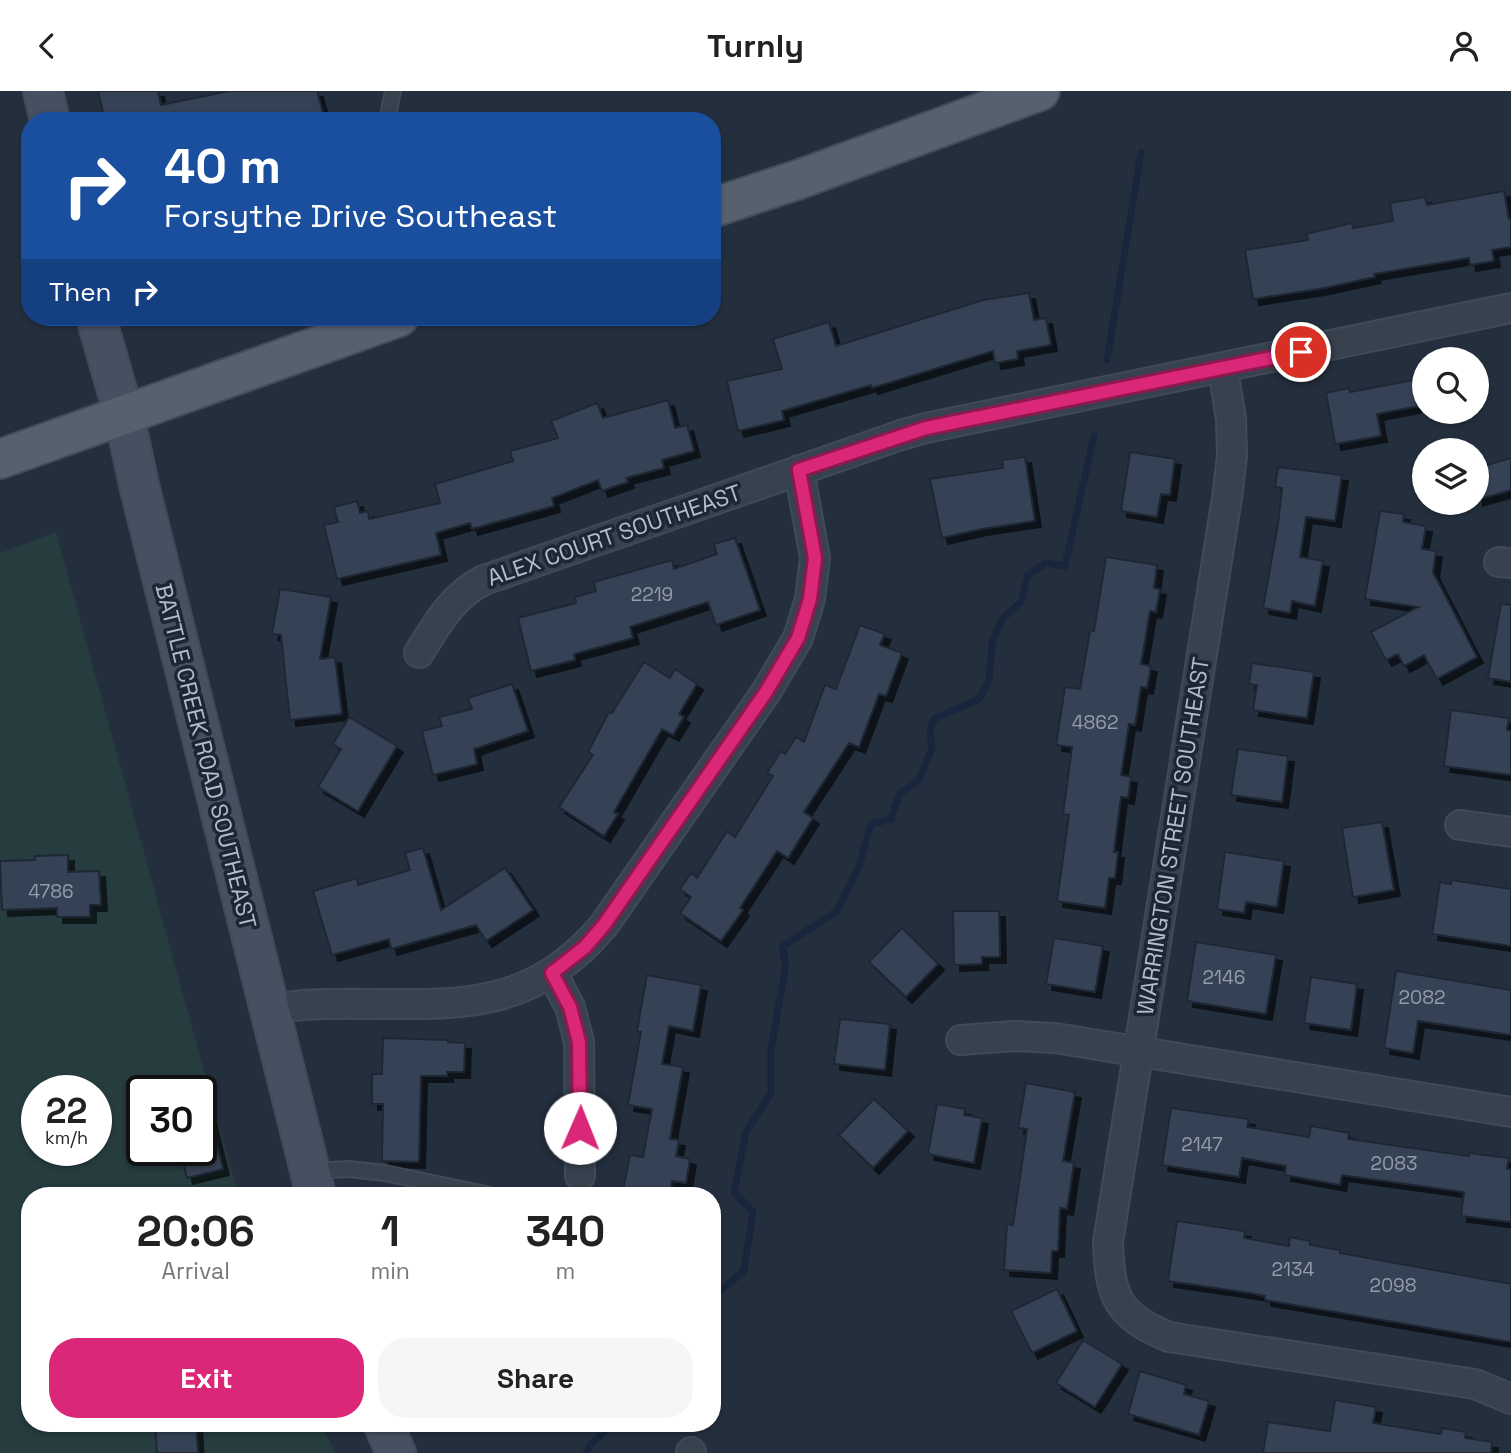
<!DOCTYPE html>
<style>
body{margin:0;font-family:"Space Grotesk",sans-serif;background:#f6f6f6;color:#222;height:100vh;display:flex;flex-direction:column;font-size:26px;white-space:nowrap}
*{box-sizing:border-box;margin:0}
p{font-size:23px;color:#767676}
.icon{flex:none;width:38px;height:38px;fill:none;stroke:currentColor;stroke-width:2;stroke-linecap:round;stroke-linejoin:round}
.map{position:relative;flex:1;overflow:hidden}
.sheet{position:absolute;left:21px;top:1096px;width:700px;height:245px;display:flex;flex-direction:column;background:#fff;border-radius:28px;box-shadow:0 2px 5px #0004}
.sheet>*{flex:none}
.banner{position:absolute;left:21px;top:21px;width:700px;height:214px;border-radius:28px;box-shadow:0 2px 5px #0004;background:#1a4fa0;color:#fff;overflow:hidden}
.tools{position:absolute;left:1412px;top:256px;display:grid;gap:14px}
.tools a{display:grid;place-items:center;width:77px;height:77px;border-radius:50%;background:#fff;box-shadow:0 2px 5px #0004;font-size:35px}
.speed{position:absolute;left:21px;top:984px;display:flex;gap:14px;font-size:35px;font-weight:700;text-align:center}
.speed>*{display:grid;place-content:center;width:91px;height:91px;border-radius:50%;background:#fff;box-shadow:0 2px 5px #0004;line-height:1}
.speed small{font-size:18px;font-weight:400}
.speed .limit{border:4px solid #111;border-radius:10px;background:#fff;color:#111}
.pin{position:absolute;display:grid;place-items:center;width:60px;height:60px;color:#fff;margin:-30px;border:4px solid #fff;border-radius:50%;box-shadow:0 2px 7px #0007}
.me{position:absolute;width:77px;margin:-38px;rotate:1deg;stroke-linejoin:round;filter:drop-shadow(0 0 5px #0008)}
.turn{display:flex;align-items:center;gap:24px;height:147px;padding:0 28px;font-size:32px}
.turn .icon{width:91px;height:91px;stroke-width:2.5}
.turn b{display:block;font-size:49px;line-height:60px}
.then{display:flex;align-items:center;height:66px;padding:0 28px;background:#0003;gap:14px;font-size:26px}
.eta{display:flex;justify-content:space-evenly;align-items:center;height:119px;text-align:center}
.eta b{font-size:42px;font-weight:800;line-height:49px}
.action{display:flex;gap:14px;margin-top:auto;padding:14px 28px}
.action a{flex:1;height:80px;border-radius:28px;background:#db2777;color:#fff;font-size:28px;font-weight:800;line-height:80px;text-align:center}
.action a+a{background:#f6f6f6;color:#222}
header{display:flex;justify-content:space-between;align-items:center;height:91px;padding:0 28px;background:#fff;font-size:32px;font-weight:800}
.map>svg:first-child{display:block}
.green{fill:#263c3f;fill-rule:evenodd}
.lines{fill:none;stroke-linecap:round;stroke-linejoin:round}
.stream{stroke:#17263c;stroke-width:7}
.building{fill:#364354;stroke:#1f2835;stroke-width:2;filter:url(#shadow)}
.lane-casing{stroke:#414a57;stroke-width:18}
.street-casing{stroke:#414a57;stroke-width:32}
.secondary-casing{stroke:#414a57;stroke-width:42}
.primary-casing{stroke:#414a57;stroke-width:42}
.lane{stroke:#38414e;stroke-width:14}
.street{stroke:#38414e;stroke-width:28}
.secondary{stroke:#465061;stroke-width:38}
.primary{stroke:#56606e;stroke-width:38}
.route-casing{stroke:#8e194d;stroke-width:18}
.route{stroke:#db2777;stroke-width:12}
.labels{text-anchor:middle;stroke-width:7;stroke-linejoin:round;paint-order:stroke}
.number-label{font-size:19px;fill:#929caa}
.street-label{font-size:23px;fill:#b4bcc9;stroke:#1d2633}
</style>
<header><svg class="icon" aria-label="back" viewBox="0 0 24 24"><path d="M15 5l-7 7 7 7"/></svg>Turnly<svg class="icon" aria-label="person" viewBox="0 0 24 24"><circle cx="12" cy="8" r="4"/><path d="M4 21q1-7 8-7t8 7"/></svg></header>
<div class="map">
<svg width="1511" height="1362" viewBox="0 0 1511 1362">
<defs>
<filter id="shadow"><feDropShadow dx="6" dy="6" stdDeviation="0" flood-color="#0009"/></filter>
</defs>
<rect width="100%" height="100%" fill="#242f3e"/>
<path class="green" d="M 56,441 L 238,1104 L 30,1104 L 30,1332 L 320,1332 L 336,1362 L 0,1362 L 0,462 ZM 37,999 L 96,999 L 96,1059 L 37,1059 ZM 142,999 L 201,999 L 201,1059 L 142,1059 Z"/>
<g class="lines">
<path class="stream" d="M 1107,269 L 1141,62
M 712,1207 L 744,1180 L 753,1121 L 734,1101 L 746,1041 L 771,1002 L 771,958 L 786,874 L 782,856 L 837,820 L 858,778 L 871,733 L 891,728 L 899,703 L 919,689 L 932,657 L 930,639 L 934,628 L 979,608 L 989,590 L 992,552 L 1002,528 L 1021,511 L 1028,484 L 1046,472 L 1065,475 L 1094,345
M 586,1362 L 590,1354 L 614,1332"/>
</g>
<path class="building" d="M 98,0 L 158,0 L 161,14 L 229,0 L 317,0 L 325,30 L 105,30 Z
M 1504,100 L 1509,128 L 1511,128 L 1511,156 L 1492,159 L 1494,170 L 1470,174 L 1469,167 L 1374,183 L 1375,186 L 1319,198 L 1253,208 L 1245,159 L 1308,149 L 1306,143 L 1352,132 L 1353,137 L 1393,130 L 1390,112 L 1425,106 L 1427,114 Z
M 1029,202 L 1034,229 L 1046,227 L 1051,254 L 1017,260 L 1018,268 L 995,272 L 993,260 L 872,297 L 871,294 L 782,320 L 784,329 L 738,340 L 727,290 L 782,278 L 773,248 L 829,231 L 836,255 L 983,209 Z
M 1424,287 L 1424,314 L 1377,323 L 1381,345 L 1335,353 L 1326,302 L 1349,297 L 1350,301 Z
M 668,309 L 675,337 L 687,334 L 694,360 L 662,369 L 664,377 L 626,387 L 628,391 L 602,400 L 598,389 L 552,407 L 554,415 L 472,438 L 470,432 L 436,442 L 441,464 L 337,488 L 324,434 L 338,431 L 334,416 L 357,410 L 360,422 L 368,420 L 369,428 L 440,412 L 435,393 L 513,370 L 510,360 L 558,347 L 551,330 L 597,312 L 603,327 Z
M 1130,361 L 1175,368 L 1170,404 L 1161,403 L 1157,426 L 1121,420 Z
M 1025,366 L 1035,430 L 981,438 L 942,447 L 930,388 L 1003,377 L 1002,369 Z
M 1511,367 L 1511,399 L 1477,409 L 1477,377 Z
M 1278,376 L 1342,384 L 1335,430 L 1306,426 L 1300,466 L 1323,470 L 1315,515 L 1292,510 L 1290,522 L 1263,517 L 1278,433 L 1282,397 L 1275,396 Z
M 1380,420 L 1404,423 L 1403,431 L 1426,435 L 1422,458 L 1436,460 L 1433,481 L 1477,566 L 1437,588 L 1424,564 L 1404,575 L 1398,563 L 1386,569 L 1371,541 L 1418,516 L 1365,508 Z
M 735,447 L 760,519 L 716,534 L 708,511 L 630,536 L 633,547 L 574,563 L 575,569 L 531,580 L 518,527 L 576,512 L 575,506 L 596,500 L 594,491 L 672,469 L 674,478 L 717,463 L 714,453 Z
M 1106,466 L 1157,474 L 1154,497 L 1160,498 L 1156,521 L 1150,520 L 1141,573 L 1151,575 L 1147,597 L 1141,596 L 1135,634 L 1129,633 L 1121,684 L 1131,686 L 1128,707 L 1121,706 L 1114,761 L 1118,761 L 1115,787 L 1109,787 L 1105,817 L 1057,810 L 1069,724 L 1063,723 L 1072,656 L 1056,654 L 1065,596 L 1080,598 L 1090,540 L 1094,540 Z
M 280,498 L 331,506 L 320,568 L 335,566 L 342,623 L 290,629 L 281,544 L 272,543 Z
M 1501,513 L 1511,514 L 1511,591 L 1488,587 Z
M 860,534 L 885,543 L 880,554 L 902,562 L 886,605 L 879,603 L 859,656 L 849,652 L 804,721 L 813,727 L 788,767 L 777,760 L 740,817 L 743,819 L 721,850 L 680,822 L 691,806 L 680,798 L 691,782 L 697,787 L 727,740 L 735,746 L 773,685 L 767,682 L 781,660 L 785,663 L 796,646 L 804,651 L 825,594 L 836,598 Z
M 644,571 L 670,587 L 675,578 L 697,593 L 679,623 L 684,626 L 673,644 L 662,638 L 614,721 L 618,723 L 604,745 L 559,716 L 593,664 L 588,661 L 609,621 L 612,622 Z
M 1252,572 L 1314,581 L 1307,627 L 1253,619 L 1257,594 L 1249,593 Z
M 512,593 L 528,640 L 474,658 L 477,673 L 433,684 L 422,640 L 442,635 L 439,626 L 472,618 L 468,607 Z
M 1451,619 L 1509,627 L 1507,639 L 1511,640 L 1511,684 L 1444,675 Z
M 349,626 L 397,655 L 358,720 L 318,696 L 341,658 L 333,653 Z
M 1238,658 L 1288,665 L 1282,711 L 1231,704 Z
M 1382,731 L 1394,799 L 1353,806 L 1342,737 Z
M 423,757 L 441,819 L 505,777 L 533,819 L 486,850 L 476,834 L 391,858 L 389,848 L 332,864 L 313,800 L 357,787 L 358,794 L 410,779 L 405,762 Z
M 1225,761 L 1284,770 L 1277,816 L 1246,811 L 1244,822 L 1217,818 Z
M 68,764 L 68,781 L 99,780 L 101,814 L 90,814 L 90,826 L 57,826 L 57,817 L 2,819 L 0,770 L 35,769 L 35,765 Z
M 1451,789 L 1511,798 L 1511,855 L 1432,843 L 1440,791 L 1451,793 Z
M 953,820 L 999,820 L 1000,866 L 982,866 L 982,873 L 954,874 Z
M 902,837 L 938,873 L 906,906 L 869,871 Z
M 1054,847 L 1103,855 L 1095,901 L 1046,893 Z
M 1196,851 L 1276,864 L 1266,923 L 1187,910 Z
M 1396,880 L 1511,899 L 1511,944 L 1418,930 L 1413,962 L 1384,957 Z
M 647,884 L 701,894 L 693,940 L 669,935 L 662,973 L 683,976 L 670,1048 L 679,1049 L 676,1065 L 690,1068 L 686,1092 L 672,1090 L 670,1104 L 649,1104 L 623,1100 L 630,1064 L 643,1066 L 652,1018 L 628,1014 L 641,941 L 637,940 Z
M 1311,886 L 1357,893 L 1351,939 L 1304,932 Z
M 840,928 L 890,933 L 885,979 L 834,973 Z
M 383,947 L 448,949 L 448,951 L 465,952 L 464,981 L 447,981 L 447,985 L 421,985 L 419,1071 L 382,1070 L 383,1013 L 372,1013 L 372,983 L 382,983 Z
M 1026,992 L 1075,1001 L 1063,1070 L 1074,1072 L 1067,1118 L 1060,1117 L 1058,1160 L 1052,1160 L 1051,1182 L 1004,1179 L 1007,1133 L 1013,1134 L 1027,1038 L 1018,1037 Z
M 874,1008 L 908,1040 L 873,1077 L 839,1044 Z
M 937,1013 L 965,1018 L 964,1024 L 982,1027 L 974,1072 L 928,1063 Z
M 1171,1017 L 1249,1028 L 1247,1036 L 1309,1046 L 1311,1035 L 1349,1042 L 1348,1048 L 1469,1065 L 1469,1062 L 1509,1067 L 1507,1078 L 1511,1078 L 1511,1131 L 1461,1125 L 1464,1101 L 1342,1084 L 1340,1094 L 1285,1084 L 1286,1075 L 1242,1067 L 1239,1086 L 1162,1074 Z
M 208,1018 L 223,1078 L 187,1087 L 180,1059 L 201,1059 L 201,1019 Z
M 1177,1130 L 1245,1140 L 1244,1147 L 1289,1155 L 1290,1146 L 1310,1150 L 1310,1154 L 1340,1159 L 1340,1162 L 1511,1193 L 1511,1251 L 1265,1209 L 1265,1205 L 1250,1202 L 1168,1190 Z
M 1057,1198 L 1077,1240 L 1032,1262 L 1011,1220 Z
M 1083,1249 L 1122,1273 L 1095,1316 L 1056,1292 Z
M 1140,1280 L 1186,1294 L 1184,1303 L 1209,1310 L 1199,1344 L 1128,1323 Z
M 1335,1309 L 1376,1316 L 1373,1332 L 1441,1343 L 1442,1337 L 1466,1341 L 1465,1347 L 1492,1351 L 1491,1362 L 1263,1362 L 1268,1331 L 1330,1340 Z
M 155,1332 L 196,1332 L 198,1362 L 157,1362 Z"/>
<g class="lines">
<g class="lane-casing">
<path id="lane" d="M 387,30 L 393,0
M 312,1080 L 349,1078 L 385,1082 L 490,1104"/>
</g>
<g class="street-casing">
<path id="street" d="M 1223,278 L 1231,328 L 1232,365 L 1227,407 L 1108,1151 C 1110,1205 1116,1224 1169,1246 L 1475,1293 L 1511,1308
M 1499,471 L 1511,472
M 419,562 C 437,533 453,504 484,489 L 901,344 L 926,337 L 1511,217
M 1460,734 L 1511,741
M 552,882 L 570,916 L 579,951 L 580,1085
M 269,918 C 287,916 305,913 323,913 C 436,910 522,932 604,834 L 766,601 L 798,547 L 810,508 L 815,467 L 799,379
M 961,949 L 1014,945 L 1055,947 L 1511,1021
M 691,1361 L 691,1362"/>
</g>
<g class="secondary-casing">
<path id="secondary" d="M 43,0 L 50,30
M 96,226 L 124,324 L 139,394 L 316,1104
M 383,1332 L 396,1362"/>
</g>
<g class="primary-casing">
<path id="primary" d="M 712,117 L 800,88 L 1040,0
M 0,368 L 399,226"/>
</g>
<use href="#lane" class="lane"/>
<use href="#street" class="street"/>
<use href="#secondary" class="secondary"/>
<use href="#primary" class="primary"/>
</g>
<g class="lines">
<g class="route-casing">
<path id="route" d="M 580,1037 L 579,951 L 570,916 L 552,882 L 585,856 L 604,834 L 766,601 L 798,547 L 810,508 L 815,467 L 799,379 L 926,337 L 1301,261"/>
</g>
<use href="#route" class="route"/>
</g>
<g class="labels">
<g class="number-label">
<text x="652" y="510">2219</text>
<text x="1095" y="638">4862</text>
<text x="51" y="807">4786</text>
<text x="1224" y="893">2146</text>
<text x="1422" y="913">2082</text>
<text x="1202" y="1060">2147</text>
<text x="1394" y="1079">2083</text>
<text x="1293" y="1185">2134</text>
<text x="1393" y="1201">2098</text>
</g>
<g class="street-label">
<text transform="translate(614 444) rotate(-19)" y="8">ALEX COURT SOUTHEAST</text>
<text transform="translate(206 665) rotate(76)" y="8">BATTLE CREEK ROAD SOUTHEAST</text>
<text transform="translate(1173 745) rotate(-81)" y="8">WARRINGTON STREET SOUTHEAST</text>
</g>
</g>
</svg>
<div class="tools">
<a><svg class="icon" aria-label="search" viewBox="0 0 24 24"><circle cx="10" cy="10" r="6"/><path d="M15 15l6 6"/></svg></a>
<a><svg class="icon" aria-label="layers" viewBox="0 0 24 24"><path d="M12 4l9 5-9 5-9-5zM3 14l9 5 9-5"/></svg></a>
</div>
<div class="speed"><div>22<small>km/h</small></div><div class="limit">30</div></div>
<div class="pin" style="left:1301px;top:261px;background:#d93025"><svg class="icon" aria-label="arrive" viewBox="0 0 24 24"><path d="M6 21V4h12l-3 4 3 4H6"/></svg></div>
<svg class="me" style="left:580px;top:1037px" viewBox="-20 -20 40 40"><circle r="19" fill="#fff"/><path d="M0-13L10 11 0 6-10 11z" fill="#db2777"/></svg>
<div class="banner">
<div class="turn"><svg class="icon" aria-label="right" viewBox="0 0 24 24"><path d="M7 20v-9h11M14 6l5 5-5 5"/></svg><div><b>40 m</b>Forsythe Drive Southeast</div></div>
<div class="then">Then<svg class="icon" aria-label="right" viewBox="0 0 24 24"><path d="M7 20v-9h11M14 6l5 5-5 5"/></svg></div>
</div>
<section class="sheet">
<div class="eta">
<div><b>20:06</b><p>Arrival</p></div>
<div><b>1</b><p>min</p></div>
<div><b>340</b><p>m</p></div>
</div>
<div class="action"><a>Exit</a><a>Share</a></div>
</section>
</div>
